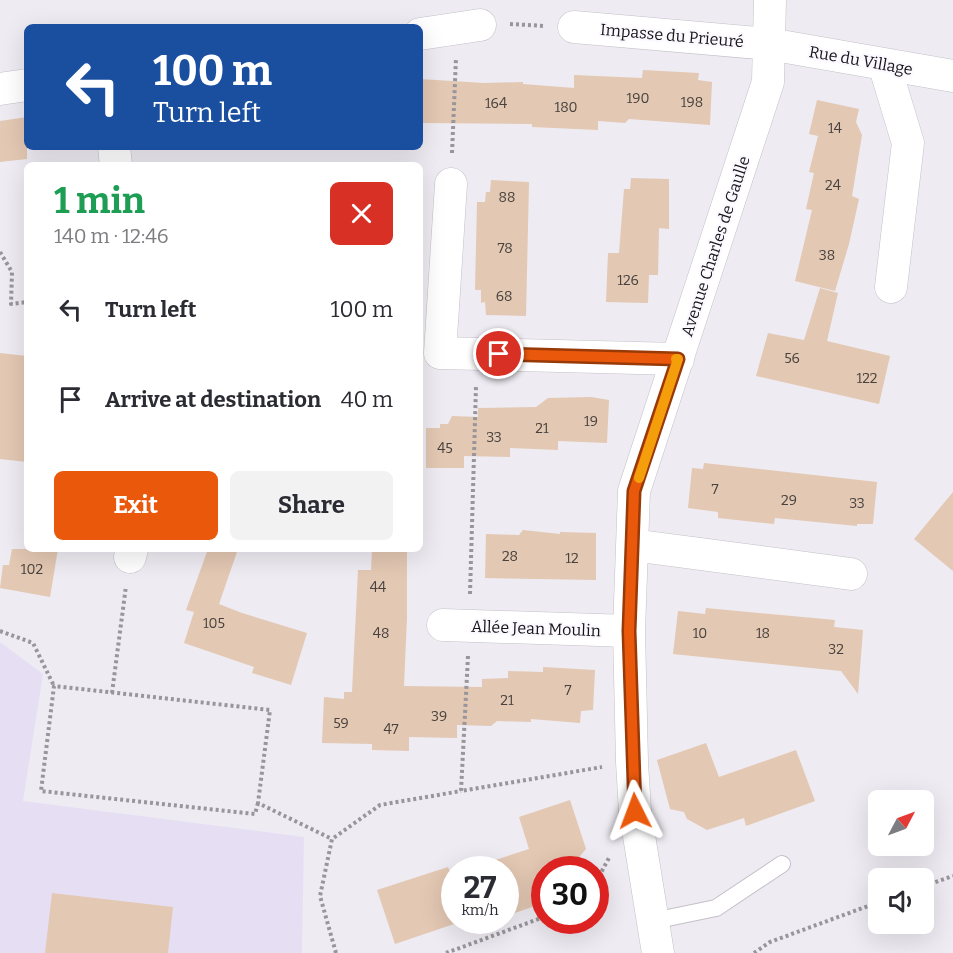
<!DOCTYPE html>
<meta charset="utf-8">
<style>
body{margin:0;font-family:Bitter,serif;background:#f2f2f3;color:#2b2b33;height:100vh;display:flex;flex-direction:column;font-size:22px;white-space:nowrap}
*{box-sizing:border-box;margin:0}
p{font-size:20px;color:#7c7c81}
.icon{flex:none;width:33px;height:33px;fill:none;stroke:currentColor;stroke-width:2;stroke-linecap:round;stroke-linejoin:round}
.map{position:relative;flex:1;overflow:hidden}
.panel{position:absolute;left:24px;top:162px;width:399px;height:390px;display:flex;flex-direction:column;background:#fff;border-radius:9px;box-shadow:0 6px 24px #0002}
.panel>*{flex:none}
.banner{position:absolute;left:24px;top:24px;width:399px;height:126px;border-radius:9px;box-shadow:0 6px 24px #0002;background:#1a4fa0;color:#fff;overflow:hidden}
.needle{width:39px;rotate:49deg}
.controls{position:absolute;left:868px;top:790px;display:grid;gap:12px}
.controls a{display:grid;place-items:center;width:66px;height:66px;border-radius:9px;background:#fff;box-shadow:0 6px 24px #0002;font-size:30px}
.speed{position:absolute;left:441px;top:856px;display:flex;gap:12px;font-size:30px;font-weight:700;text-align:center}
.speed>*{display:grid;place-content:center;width:78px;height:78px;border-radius:50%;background:#fff;box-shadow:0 6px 24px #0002;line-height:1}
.speed small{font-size:15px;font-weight:400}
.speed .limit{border:9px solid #d22;background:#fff;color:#111}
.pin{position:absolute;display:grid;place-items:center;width:51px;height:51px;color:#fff;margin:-26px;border:3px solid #fff;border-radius:50%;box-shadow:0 2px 6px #0007}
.me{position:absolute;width:66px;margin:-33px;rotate:357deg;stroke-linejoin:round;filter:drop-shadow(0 0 4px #0008)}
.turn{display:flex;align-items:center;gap:21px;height:126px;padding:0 30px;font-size:27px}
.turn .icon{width:78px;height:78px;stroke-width:2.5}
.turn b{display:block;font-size:42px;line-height:51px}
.round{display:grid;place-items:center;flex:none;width:63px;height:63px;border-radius:9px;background:#f2f2f3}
.summary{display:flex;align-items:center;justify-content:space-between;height:102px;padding:0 30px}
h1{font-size:36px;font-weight:700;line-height:45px;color:#1e9e55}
.cta{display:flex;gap:12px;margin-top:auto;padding:12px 30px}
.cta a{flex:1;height:69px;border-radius:9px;background:#ea580c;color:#fff;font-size:24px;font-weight:700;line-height:69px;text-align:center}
.cta a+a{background:#f2f2f3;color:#2b2b33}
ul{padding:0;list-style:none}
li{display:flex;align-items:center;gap:18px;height:90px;padding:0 30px}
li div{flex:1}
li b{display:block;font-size:22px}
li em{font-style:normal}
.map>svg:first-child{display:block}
.industrial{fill:#e6dff4}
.building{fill:#e3c8b3}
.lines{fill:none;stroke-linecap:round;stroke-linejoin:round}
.service-casing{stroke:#c4c0c7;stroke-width:18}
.minor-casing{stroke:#c4c0c7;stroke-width:33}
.path{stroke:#99969b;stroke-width:4;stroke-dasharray:3 3;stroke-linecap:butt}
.service{stroke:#fff;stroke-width:16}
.minor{stroke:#fff;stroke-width:32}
.route-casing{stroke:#983908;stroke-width:15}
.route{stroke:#ea580c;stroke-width:10}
.slow{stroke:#f59e0b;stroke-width:10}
.labels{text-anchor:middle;stroke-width:4.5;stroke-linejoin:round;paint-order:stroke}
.number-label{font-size:14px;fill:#48413d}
.street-label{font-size:16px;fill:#151416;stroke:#fbf9ff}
</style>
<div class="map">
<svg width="953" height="953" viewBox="0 0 953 953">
<rect width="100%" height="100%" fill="#eeebf2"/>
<path class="industrial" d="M 0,642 L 43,674 L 23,801 L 304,837 L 302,953 L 0,953 Z"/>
<path class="building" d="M 643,70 L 699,73 L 698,80 L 712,82 L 710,125 L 629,119 L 625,123 L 598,121 L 598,130 L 532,127 L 532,124 L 420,123 L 420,79 L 484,83 L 523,82 L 523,84 L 574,88 L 574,75 L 642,78 Z
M 817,100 L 859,109 L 856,122 L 862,135 L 852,196 L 859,199 L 849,244 L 835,291 L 795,281 L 812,210 L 806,209 L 814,173 L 809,172 L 818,136 L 809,134 Z
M 27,117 L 27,159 L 0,162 L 0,121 Z
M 631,178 L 669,179 L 669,229 L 659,228 L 658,275 L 649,275 L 648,303 L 606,302 L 608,253 L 619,253 L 624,189 L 630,189 Z
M 491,180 L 529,182 L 526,316 L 486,315 L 485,302 L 481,303 L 481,290 L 475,290 L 477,202 L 485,202 L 486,192 L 490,192 Z
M 820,288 L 838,293 L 827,341 L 890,356 L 879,404 L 756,376 L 768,333 L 804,340 Z
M 0,353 L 27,356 L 27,462 L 0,459 Z
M 591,397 L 609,400 L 607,443 L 558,441 L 558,450 L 510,448 L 510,457 L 464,456 L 464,468 L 426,468 L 426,428 L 440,428 L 440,424 L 448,424 L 452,416 L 478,417 L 478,408 L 536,407 L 548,398 Z
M 704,463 L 877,482 L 873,524 L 857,524 L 857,526 L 775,518 L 774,524 L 718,518 L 718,512 L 688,508 L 692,468 L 703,469 Z
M 953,492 L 953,571 L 914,539 Z
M 523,530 L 560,534 L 560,532 L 596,533 L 596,580 L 485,578 L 486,534 L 519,535 Z
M 12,549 L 58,549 L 50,597 L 0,588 L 3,565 L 9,565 Z
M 208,549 L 238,549 L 219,604 L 242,613 L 307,633 L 291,685 L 252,673 L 254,667 L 184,643 L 194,612 L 186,610 Z
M 372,549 L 407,549 L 407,618 L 404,686 L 482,687 L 482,679 L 508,678 L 508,671 L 543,672 L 543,667 L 595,670 L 593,710 L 581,711 L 580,723 L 531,719 L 531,722 L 497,721 L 491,726 L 457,725 L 457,738 L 409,737 L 409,751 L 372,750 L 372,744 L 322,743 L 324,697 L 344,699 L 344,692 L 352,692 L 358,570 L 371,570 Z
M 706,608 L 835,620 L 834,627 L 863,630 L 858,694 L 841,671 L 673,654 L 678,611 L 705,614 Z
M 706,743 L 719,777 L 796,750 L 815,801 L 746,826 L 744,818 L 707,830 L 687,819 L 684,812 L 670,809 L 657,760 Z
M 570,800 L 586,849 L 580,856 L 583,870 L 544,870 L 544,903 L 506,916 L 506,870 L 481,870 L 480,865 L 529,849 L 519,817 Z
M 448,867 L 454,882 L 454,924 L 395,944 L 377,890 Z
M 52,893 L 173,907 L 168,953 L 45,953 Z"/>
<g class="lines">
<g class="service-casing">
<path id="service" d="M 653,921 L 716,908 L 782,864"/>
</g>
<g class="minor-casing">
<path id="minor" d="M 574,27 L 769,44 L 953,76
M 420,34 L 480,25
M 884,64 L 908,143 L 891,287
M 0,89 L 27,85
M 114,147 L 116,165
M 451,184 L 440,353 L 678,359
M 632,545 L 851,574
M 130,557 L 132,549
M 443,625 L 629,631
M 658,953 L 635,811 L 632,762 L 629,631 L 634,491 L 768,82 L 770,0"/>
</g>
<path class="path" d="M 510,24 L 545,26
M 452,153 L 456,58
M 0,252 L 12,272 L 11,304 L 27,302
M 470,594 L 476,386
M 0,631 L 33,643 L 54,686
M 468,656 L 461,791 L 602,767
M 112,693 L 126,586
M 258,803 L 255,814 L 41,791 L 54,686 L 270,710 L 258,803 L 332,839
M 596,882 L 610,856
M 924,886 L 953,876
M 336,953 L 320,896 L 332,839 L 380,805 L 461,791
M 446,953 L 544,917
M 754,953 L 770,942 L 879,902"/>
<use href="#service" class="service"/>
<use href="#minor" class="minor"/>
</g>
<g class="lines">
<g class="route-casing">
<path id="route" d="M 499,354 L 678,359 L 634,491 L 629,631 L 635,811"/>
</g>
<use href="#route" class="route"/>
<path class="slow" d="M 639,478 L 678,359 L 676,359"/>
</g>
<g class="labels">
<g class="number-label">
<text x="638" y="103">190</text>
<text x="692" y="107">198</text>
<text x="496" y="108">164</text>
<text x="566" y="112">180</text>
<text x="835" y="133">14</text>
<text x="833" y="190">24</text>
<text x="507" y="202">88</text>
<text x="505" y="253">78</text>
<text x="827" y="260">38</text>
<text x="628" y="285">126</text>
<text x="504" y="301">68</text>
<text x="792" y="363">56</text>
<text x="867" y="383">122</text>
<text x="591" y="426">19</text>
<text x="542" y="433">21</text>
<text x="494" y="442">33</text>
<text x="445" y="453">45</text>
<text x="715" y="494">7</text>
<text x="789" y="505">29</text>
<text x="857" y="508">33</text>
<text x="510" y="561">28</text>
<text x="572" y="563">12</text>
<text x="32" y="574">102</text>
<text x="378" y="592">44</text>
<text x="214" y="628">105</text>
<text x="381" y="638">48</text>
<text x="700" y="638">10</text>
<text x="763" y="638">18</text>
<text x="836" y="654">32</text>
<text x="568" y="695">7</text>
<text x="507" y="705">21</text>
<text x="439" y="721">39</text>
<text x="341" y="728">59</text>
<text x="391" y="734">47</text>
</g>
<g class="street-label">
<text transform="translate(672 35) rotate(5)" y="6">Impasse du Prieuré</text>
<text transform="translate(861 60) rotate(10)" y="6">Rue du Village</text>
<text transform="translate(715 246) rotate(-72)" y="6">Avenue Charles de Gaulle</text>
<text transform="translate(536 628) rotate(2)" y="6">Allée Jean Moulin</text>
</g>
</g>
</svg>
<div class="controls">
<a><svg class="needle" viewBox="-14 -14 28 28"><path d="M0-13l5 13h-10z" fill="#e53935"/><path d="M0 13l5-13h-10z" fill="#7c7c81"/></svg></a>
<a><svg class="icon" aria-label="sound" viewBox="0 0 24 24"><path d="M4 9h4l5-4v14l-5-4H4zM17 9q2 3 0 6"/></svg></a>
</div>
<div class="speed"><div>27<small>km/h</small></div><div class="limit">30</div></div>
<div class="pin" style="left:499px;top:354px;background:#d93025"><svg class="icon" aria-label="arrive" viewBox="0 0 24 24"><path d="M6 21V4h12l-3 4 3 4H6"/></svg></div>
<svg class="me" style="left:635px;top:811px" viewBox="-20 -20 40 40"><path d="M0-17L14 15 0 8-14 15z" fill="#ea580c" stroke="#fff" stroke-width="4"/></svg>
<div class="banner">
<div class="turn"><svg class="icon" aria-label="left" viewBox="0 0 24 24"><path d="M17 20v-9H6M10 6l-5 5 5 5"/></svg><div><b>100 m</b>Turn left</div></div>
</div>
<section class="panel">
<div class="summary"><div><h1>1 min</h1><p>140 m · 12:46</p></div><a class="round" style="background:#d93025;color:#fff"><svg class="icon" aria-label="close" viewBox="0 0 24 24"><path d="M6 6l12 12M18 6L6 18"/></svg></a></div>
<ul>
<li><svg class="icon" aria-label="left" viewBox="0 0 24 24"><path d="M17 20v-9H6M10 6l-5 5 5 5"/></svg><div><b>Turn left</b></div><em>100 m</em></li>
<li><svg class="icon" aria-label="arrive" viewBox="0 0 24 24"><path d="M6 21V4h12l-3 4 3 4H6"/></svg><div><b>Arrive at destination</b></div><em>40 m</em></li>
</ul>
<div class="cta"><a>Exit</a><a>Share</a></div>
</section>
</div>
